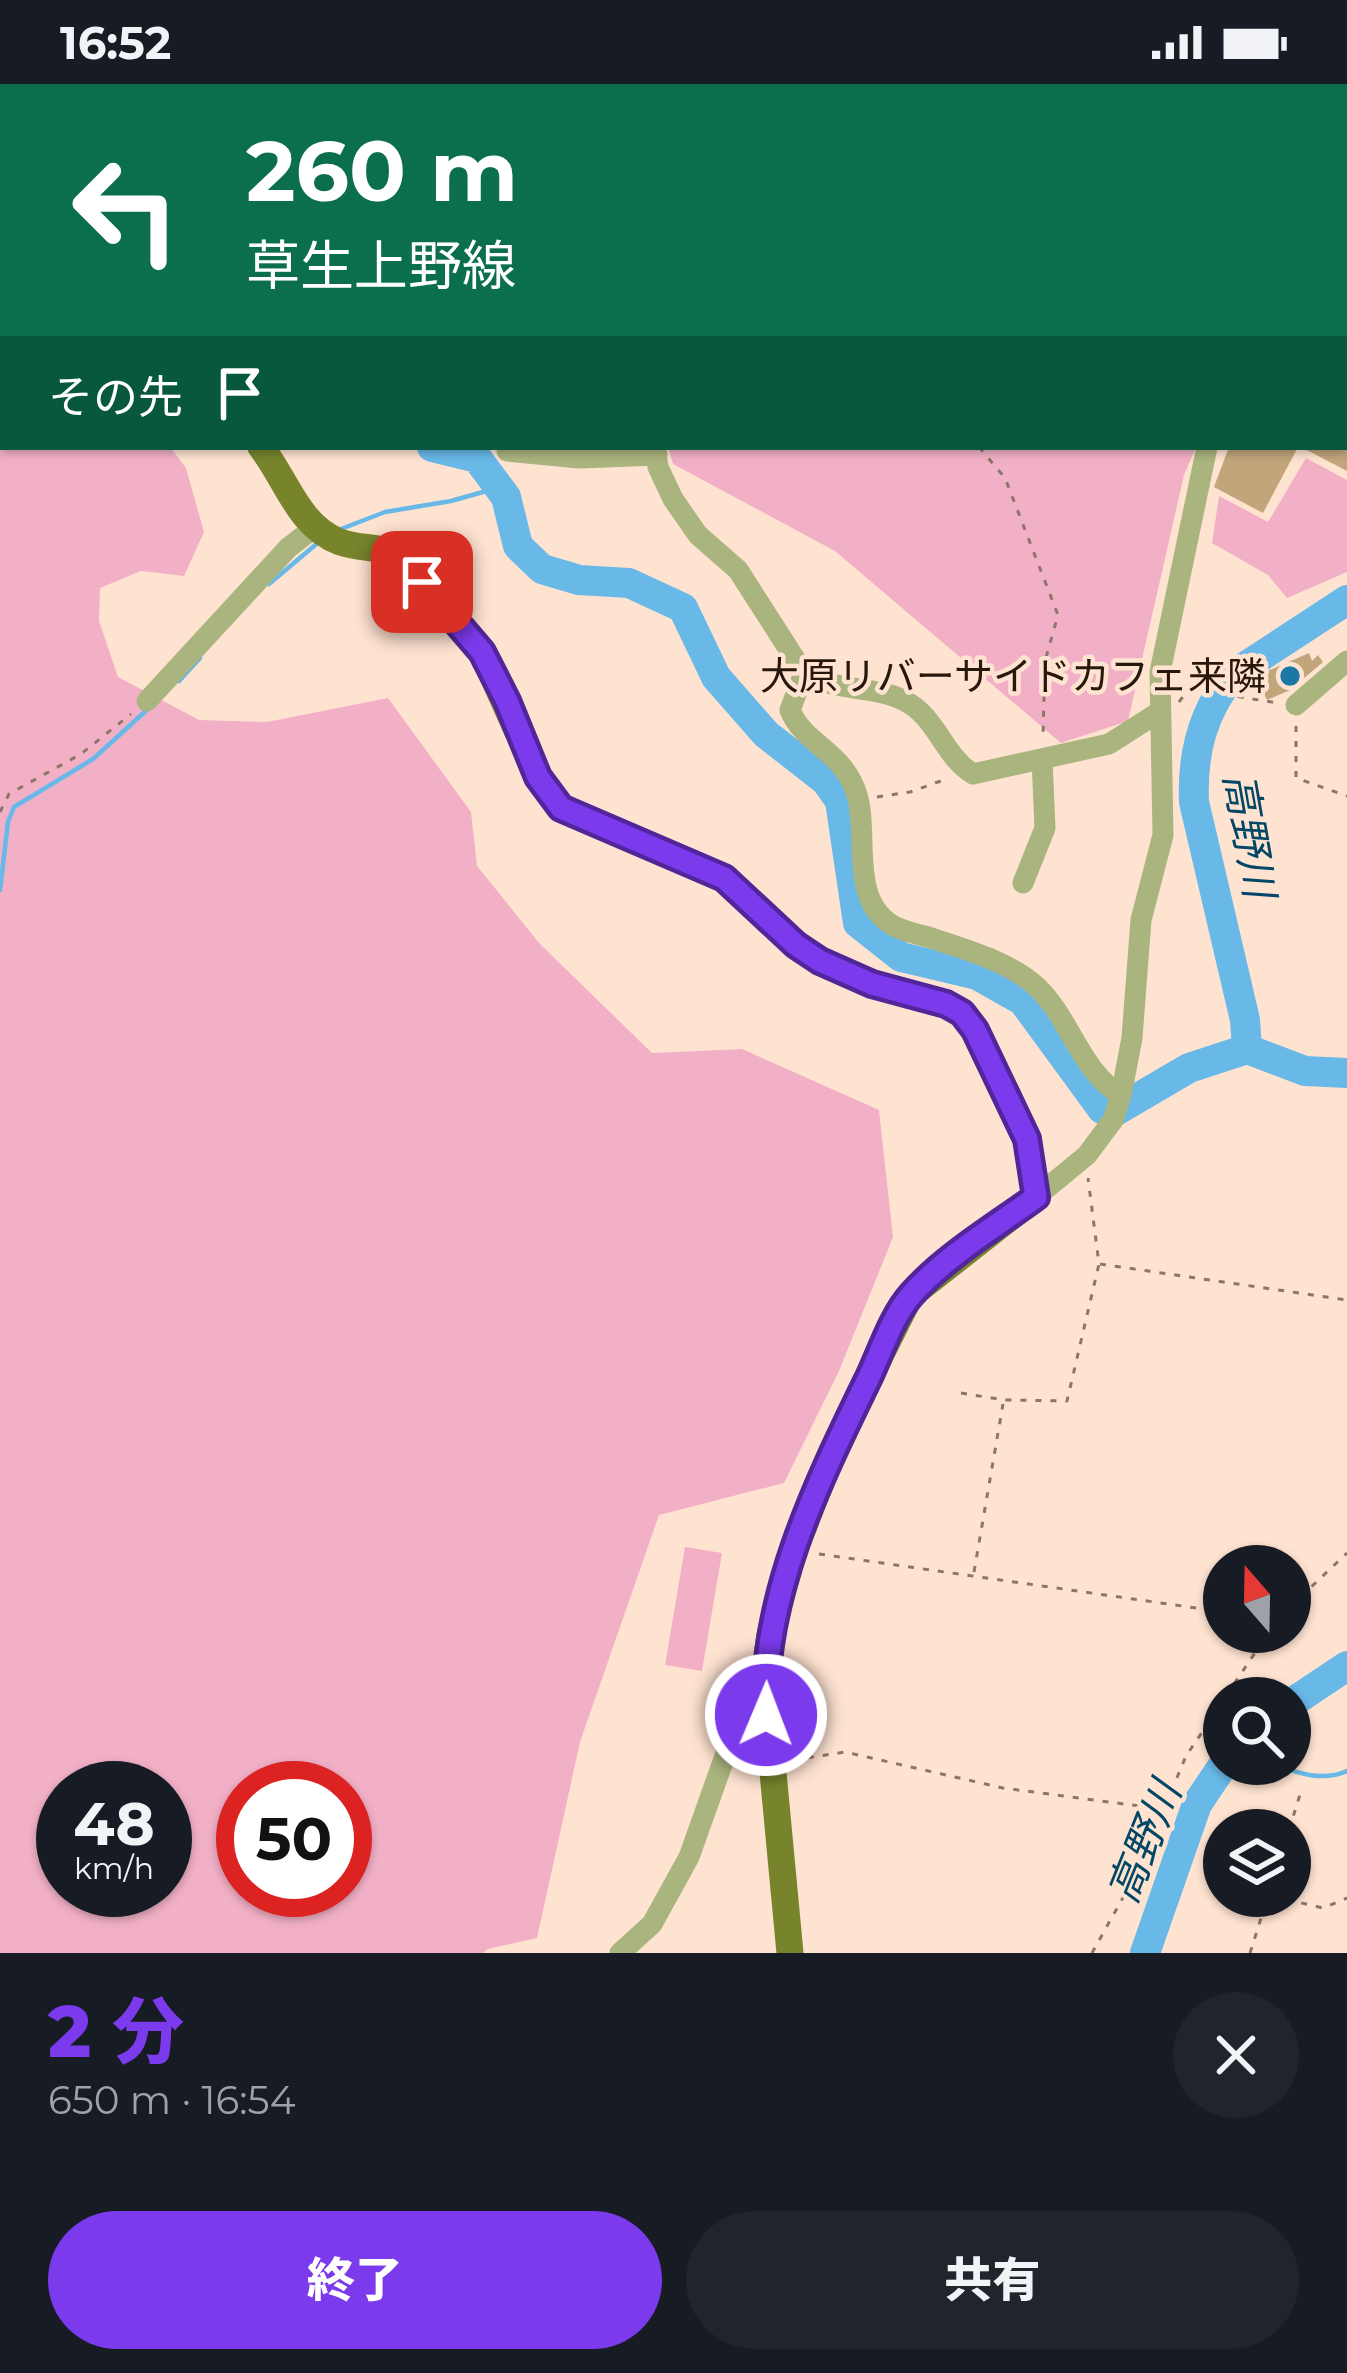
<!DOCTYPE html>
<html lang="ja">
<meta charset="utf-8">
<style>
body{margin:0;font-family:Montserrat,"Noto Sans JP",sans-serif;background:#20242c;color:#f1f3f6;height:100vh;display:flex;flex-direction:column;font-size:45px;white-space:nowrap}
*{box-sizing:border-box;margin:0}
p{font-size:39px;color:#9ea1a6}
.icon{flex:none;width:66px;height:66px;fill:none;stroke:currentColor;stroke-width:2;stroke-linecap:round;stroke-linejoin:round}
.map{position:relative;height:1869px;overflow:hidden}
.sheet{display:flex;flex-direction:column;background:#171b24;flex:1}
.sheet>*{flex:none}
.top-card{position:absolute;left:0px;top:0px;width:1347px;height:366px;box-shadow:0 3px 9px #0004;background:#0b6e4f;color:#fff;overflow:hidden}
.needle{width:78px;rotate:340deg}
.buttons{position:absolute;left:1203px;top:1461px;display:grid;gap:24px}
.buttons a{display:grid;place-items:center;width:108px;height:108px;border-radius:50%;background:#171b24;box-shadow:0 3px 9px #0004;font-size:60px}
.speed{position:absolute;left:36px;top:1677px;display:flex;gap:24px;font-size:60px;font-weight:700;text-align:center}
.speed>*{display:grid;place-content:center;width:156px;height:156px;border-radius:50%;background:#171b24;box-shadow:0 3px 9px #0004;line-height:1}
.speed small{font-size:30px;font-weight:400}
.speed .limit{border:18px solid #d22;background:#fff;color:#111}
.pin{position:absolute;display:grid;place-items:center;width:102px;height:102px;color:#fff;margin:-51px;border-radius:24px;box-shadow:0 6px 18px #0006}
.me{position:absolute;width:132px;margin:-66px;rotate:1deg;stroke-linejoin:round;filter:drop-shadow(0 0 9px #0008)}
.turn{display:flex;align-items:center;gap:42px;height:252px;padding:0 48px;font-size:54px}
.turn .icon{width:156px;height:156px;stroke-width:2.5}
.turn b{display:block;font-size:84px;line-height:102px}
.then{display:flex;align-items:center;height:114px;padding:0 48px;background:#0003;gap:24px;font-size:45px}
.round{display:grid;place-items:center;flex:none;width:126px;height:126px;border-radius:63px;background:#20242c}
.summary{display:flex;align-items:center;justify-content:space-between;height:204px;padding:0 48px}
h1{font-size:72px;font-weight:800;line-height:90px;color:#7c3aed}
.primary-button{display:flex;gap:24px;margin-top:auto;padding:24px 48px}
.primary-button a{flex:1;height:138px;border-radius:72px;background:#7c3aed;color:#fff;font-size:48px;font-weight:800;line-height:138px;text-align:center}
.primary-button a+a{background:#20242c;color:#f1f3f6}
.status{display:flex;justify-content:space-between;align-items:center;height:84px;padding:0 60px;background:#171b24;direction:ltr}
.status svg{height:33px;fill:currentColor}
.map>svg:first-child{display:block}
.green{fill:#f2b0c6;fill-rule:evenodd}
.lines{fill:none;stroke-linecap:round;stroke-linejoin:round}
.stream{stroke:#68b8e8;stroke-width:4.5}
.river{stroke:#68b8e8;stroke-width:30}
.building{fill:#c2a57b}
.path{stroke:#8b7667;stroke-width:3;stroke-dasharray:6 9;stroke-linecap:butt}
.minor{stroke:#aab47e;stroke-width:21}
.major{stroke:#77842c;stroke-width:27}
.route-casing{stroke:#51269a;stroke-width:30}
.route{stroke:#7c3aed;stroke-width:21}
.poi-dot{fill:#1d77a6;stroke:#ffe3d1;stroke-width:4.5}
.labels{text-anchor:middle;stroke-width:9;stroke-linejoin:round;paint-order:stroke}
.poi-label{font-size:39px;fill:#28180c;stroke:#ffe3d1;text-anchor:end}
.water-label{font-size:42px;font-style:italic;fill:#034767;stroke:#ffe3d1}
</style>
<div class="status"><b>16:52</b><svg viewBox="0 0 49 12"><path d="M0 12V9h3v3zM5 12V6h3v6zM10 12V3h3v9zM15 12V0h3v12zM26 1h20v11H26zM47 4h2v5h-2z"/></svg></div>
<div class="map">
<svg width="1347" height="1869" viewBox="0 0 1347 1869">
<rect width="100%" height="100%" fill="#ffe3d1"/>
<path class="green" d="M 275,0 L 1347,0 L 1347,83 L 1344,86 L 1344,3 Z
M 0,253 L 3,363 L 170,363 L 186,384 L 204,448 L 184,492 L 141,487 L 100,504 L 99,537 L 118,593 L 199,636 L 267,638 L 388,614 L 471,728 L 477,782 L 540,860 L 652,969 L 742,965 L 879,1026 L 893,1153 L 839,1287 L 784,1399 L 659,1431 L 580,1658 L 537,1854 L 488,1865 L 483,1869 L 0,1869 ZM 63,1704 L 165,1704 L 165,1806 L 63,1806 ZM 243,1704 L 345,1704 L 345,1806 L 243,1806 Z
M 668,363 L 1196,363 L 1184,391 L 1128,637 L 1061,659 L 835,467 L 673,380 Z
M 1306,374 L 1347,396 L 1347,488 L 1287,514 L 1268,491 L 1212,459 L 1219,412 L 1268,438 Z
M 685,1463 L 722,1469 L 702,1587 L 665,1581 Z"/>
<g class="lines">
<path class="stream" d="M 0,92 L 3,99
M 341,445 L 385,428 L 451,417 L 497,404
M 269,500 L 320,457
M 179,597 L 200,574
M 0,806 L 8,738 L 14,723 L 93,675 L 149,624
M 1273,1680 C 1298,1689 1321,1698 1347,1687"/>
<path class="river" d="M 432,363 L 477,374 L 506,413 L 518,462 L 542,485 L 579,496 L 629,499 L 683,524 L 716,593 L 766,650 L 826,697 L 840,717 L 858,839 L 901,873 L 977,891 L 1023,917 L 1102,1025 L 1114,1028 L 1189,984 L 1247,965
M 1247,965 L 1245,936 L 1194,718 C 1192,670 1202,627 1234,590 L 1347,516
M 1247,965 L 1305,987 L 1347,989
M 1290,1620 L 1347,1582
M 1145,1869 L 1197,1720 L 1224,1680"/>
</g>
<path class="building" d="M 1229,363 L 1298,363 L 1263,429 L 1214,403 Z
M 1301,363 L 1347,363 L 1347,387 Z
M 1309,569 L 1312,577 L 1318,571 L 1323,578 L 1290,606 L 1267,616 L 1256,592 Z"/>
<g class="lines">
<path class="path" d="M 961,0 L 961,3
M 979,363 L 1005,394 L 1058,531 L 1045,577 L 1043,652
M 1179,618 L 1196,595 L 1206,595 L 1234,612 L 1278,619
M 1296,642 L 1296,694 L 1347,712
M 877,713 L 910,708 L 949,694
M 0,728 L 9,710 L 81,670 L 131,630
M 1100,1180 L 1347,1216
M 961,1309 L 1004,1316 L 1067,1317 L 1099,1180 L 1088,1094
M 819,1470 L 1224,1528
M 974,1488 L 1003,1320
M 1290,1523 L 1347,1469
M 1226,1612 L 1269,1548
M 793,1676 L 845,1668 L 1003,1704 L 1162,1725
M 1289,1746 L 1302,1704
M 1272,1812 L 1323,1824 L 1347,1814
M 1092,1869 L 1139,1785 L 1186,1672 L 1224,1616
M 1250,1869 L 1268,1812"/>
<path class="minor" d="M 8,0 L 67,3
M 0,131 L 3,144
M 1344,131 L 1347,129
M 655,363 L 658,383 L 673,415 L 698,451 L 738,486 L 804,589 L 790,626 C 804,661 844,667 857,711 C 869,750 849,815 892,841 C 902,847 917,850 928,853 C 963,865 1009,877 1037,903 C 1070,934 1081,988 1121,1011
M 507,367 L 579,374 L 657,371
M 804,589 C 835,608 872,601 903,616 C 937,632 943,672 973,690 L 1109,660 L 1159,628
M 147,617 L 288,464 L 315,443
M 1296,621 L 1347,577
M 1023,799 L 1045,744 L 1042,675
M 1036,1113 L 1087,1071 L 1113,1036 L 1121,1011 L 1132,954 L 1141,836 L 1163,751 L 1160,588 L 1207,363
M 620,1869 L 652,1840 L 689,1773 L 730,1658 L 766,1631"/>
<path class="major" d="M 0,172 L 3,174
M 261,363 C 287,396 298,442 340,458 C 359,465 379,462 397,470 L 482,568 L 538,693 L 561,725 L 724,794 L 796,861 L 820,877 L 872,900 L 946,920 L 962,929 L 975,946 L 1027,1055 L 1036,1113 L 910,1212 L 835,1362 L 794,1467 L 770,1551 L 764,1593 L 790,1869"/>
</g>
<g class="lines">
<g class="route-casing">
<path id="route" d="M 422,498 L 482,568 L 507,617 L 538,693 L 561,724 L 724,794 L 796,861 L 820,877 L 872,900 L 946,920 L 962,929 L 975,946 L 1027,1055 L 1036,1113 C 995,1143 946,1172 912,1210 C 893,1231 882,1265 870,1291 C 819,1396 761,1512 766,1631"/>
</g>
<use href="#route" class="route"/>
</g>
<circle class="poi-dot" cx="1290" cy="592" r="12"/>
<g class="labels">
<g class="poi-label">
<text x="1266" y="606">大原リバーサイドカフェ来隣</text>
</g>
<g class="water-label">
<text transform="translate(1250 751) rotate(80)" y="15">高野川</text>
<text transform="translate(1144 1758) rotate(-68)" y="15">高野川</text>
</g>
</g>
</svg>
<div class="buttons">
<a><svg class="needle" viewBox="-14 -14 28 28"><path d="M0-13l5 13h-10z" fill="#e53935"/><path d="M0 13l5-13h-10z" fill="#9ea1a6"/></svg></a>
<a><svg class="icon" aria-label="search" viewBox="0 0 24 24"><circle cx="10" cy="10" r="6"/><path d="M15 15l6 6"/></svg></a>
<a><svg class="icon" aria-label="layers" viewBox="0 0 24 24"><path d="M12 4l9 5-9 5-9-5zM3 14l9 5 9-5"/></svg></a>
</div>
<div class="speed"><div>48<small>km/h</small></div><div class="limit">50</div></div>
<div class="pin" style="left:422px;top:498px;background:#d93025"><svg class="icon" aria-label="arrive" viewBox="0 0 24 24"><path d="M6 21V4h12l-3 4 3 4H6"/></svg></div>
<svg class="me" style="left:766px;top:1631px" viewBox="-20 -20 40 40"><circle r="17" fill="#7c3aed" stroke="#fff" stroke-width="3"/><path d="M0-11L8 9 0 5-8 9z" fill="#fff"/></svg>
<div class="top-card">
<div class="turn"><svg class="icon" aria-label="left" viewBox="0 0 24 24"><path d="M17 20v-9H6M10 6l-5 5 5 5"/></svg><div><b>260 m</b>草生上野線</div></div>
<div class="then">その先<svg class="icon" aria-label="arrive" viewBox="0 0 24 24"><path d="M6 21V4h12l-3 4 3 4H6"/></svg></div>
</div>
</div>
<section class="sheet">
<div class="summary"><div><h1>2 分</h1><p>650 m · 16:54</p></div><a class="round"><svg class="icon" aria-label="close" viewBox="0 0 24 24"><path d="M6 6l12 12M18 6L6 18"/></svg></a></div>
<div class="primary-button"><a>終了</a><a>共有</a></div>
</section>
